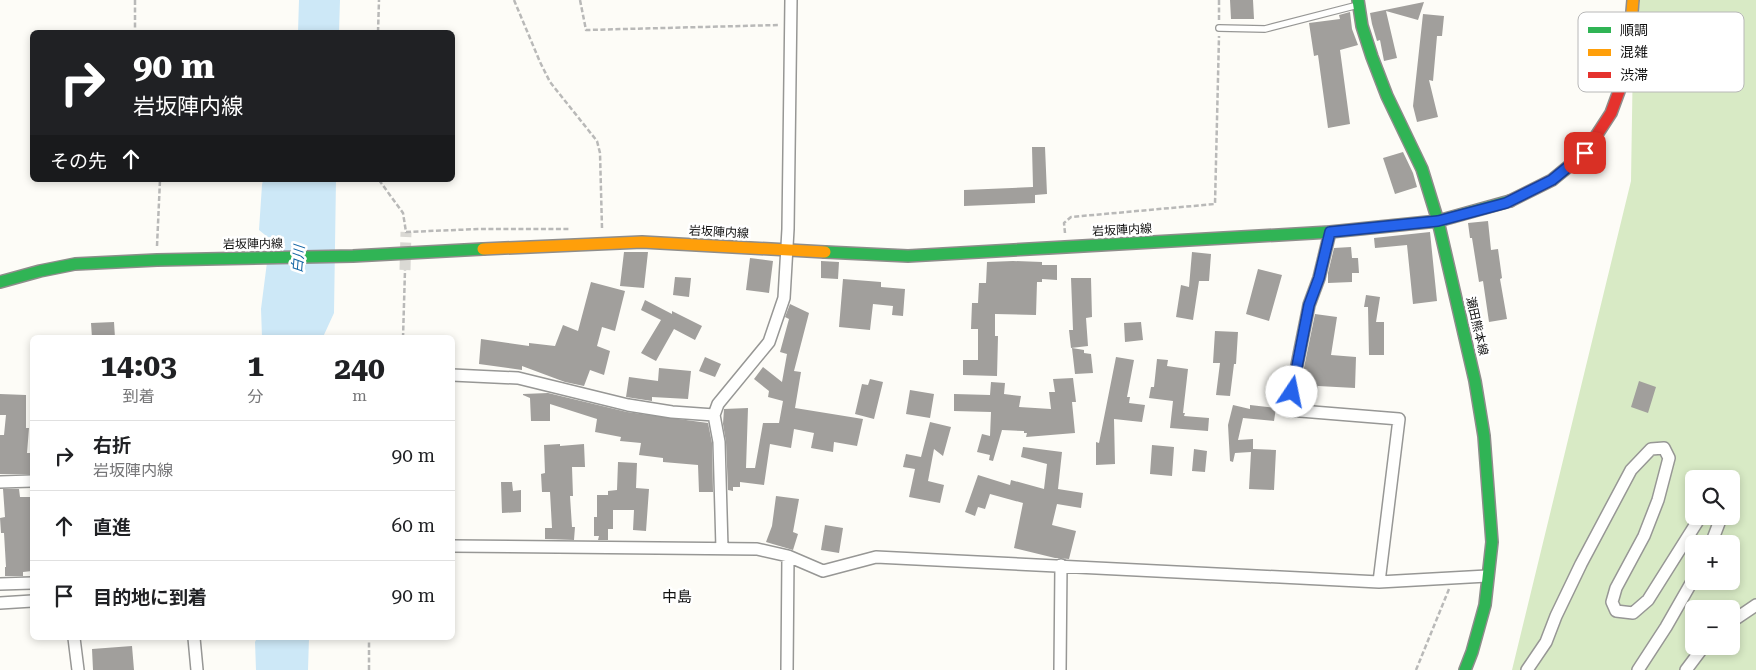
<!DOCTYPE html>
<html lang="ja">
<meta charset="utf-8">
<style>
body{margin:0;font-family:"Roboto Serif","Noto Sans JP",serif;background:#f6f6f6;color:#202124;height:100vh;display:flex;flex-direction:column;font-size:19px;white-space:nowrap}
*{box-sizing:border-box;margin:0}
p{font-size:16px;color:#757577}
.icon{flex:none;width:28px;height:28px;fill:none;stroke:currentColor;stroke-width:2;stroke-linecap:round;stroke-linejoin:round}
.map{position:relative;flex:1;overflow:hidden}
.sheet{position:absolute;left:30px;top:335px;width:425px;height:305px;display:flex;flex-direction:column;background:#fff;border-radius:8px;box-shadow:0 2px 8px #0003}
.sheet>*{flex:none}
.hud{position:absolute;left:30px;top:30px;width:425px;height:152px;border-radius:8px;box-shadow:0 2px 8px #0003;background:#202124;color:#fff;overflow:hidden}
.tools{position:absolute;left:1685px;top:470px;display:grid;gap:10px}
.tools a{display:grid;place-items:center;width:55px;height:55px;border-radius:8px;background:#fff;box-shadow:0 2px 8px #0003;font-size:25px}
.pin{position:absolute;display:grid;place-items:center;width:42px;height:42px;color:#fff;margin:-21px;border-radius:10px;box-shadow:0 2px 8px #0006}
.me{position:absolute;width:55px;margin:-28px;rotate:11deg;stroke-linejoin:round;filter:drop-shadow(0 0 4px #0008)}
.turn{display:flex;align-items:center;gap:18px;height:105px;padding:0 20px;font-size:22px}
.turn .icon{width:65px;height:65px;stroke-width:2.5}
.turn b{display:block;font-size:35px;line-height:42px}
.then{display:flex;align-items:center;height:48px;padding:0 20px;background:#0003;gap:10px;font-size:19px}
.eta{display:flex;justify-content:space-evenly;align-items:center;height:85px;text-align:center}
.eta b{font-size:30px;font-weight:700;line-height:35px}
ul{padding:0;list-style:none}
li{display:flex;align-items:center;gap:15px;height:70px;padding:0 20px;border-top:1px solid #e0e0e0}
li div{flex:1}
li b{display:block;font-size:19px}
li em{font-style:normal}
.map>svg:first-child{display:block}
.forest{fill:#d8eac5;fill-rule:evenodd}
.water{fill:#cde8f7}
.building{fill:#a19f9c}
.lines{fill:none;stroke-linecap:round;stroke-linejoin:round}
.street-tunnel{stroke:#dad9d4;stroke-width:11;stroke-dasharray:11 5.5;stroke-linecap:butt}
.lane-casing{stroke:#979795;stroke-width:8}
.street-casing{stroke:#979795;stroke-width:14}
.fast-casing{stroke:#8e8d8b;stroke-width:14}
.slow-casing{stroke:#8e8d8b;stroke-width:14}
.jam-casing{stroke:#8e8d8b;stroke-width:14}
.path{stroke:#b9b9b8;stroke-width:2.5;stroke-dasharray:5 2.5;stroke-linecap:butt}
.lane{stroke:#fffffe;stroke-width:5.5}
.street{stroke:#fffffe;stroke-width:11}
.fast{stroke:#30b455;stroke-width:11}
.slow{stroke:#ff9f0a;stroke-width:11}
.jam{stroke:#e5322d;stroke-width:11}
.route-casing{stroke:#184099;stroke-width:12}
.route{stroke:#2563eb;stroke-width:9}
.labels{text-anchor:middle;stroke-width:5;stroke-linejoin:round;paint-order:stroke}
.street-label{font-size:12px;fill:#111;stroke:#fff}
.water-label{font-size:14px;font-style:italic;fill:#1768a6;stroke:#fff}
.quarter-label{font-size:15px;fill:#111;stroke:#fff}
.key{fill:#fff;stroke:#b8b8b8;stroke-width:1}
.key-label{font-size:14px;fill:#111}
</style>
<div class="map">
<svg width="1756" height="670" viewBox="0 0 1756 670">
<rect width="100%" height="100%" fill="#fdfcf7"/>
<path class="forest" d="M 1640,0 L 1756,0 L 1756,670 L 1512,670 L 1631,181 L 1633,54 ZM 1694,479 L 1731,479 L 1731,516 L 1694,516 ZM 1694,544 L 1731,544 L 1731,581 L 1694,581 ZM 1694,609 L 1731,609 L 1731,646 L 1694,646 Z"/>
<path class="water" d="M 299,0 L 340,0 L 339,32 L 298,32 Z
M 263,180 L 336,180 L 334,313 L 323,337 L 262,337 L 261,309 L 270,239 L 259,230 L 262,185 Z
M 257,638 L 309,638 L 308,670 L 256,670 L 255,642 Z"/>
<path class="building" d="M 1230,0 L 1253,0 L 1254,19 L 1231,19 Z
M 1424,2 L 1418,20 L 1386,11 L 1397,58 L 1384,61 L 1380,40 L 1377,41 L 1372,24 L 1370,13 Z
M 1350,12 L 1352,29 L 1358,45 L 1340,50 L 1350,124 L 1328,128 L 1318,55 L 1314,56 L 1309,23 L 1340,19 L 1339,15 Z
M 1423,14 L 1444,16 L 1442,36 L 1437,36 L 1433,81 L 1429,80 L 1438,117 L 1417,122 L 1413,106 Z
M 1032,147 L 1045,147 L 1047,194 L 1035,195 L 1035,203 L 964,206 L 964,190 L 1033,187 Z
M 1403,152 L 1413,173 L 1417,187 L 1395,194 L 1383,158 Z
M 1488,221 L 1491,250 L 1498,249 L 1502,278 L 1500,279 L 1507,319 L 1489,322 L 1483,281 L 1479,282 L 1472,238 L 1470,238 L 1468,223 Z
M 1430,232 L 1437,301 L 1413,304 L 1407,245 L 1375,248 L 1374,238 Z
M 1351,247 L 1352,258 L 1358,258 L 1359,273 L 1352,273 L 1352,282 L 1328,283 L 1328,273 L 1334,248 Z
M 624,252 L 648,252 L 644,288 L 620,286 Z
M 1192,252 L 1211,254 L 1209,281 L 1199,281 L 1193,320 L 1176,317 L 1181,285 L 1189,287 Z
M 750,258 L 773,261 L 769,293 L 746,290 Z
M 821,261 L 839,262 L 838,279 L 821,278 Z
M 1013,261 L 1042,262 L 1042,265 L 1057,265 L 1057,280 L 1042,279 L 1042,282 L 1037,282 L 1036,315 L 995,314 L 995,336 L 998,336 L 997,376 L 963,375 L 963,360 L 978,360 L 978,329 L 971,329 L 972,303 L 978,303 L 979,283 L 986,283 L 987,262 Z
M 1258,269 L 1282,275 L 1269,321 L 1246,314 Z
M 675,277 L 691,278 L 689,297 L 673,295 Z
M 1071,278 L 1091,278 L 1092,317 L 1086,318 L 1088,346 L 1071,348 L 1069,330 L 1073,330 Z
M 843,279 L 881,282 L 881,287 L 905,289 L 903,316 L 892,315 L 893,306 L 873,304 L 870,330 L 839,327 Z
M 591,282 L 625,291 L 615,331 L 602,327 L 597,346 L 610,351 L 604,375 L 590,370 L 584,386 L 565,382 L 522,366 L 522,370 L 479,364 L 481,339 L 529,346 L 529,343 L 555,346 L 563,325 L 578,331 Z
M 1366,295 L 1380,297 L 1376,322 L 1384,322 L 1384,355 L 1369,355 L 1368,307 L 1364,307 Z
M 645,300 L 672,314 L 672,311 L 702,326 L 695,340 L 674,329 L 656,361 L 641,353 L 661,320 L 641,310 Z
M 790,304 L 809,313 L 794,371 L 801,372 L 795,408 L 863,419 L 857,446 L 834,442 L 833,452 L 811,448 L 814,433 L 794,429 L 791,448 L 770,444 L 764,485 L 740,482 L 740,487 L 733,487 L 733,491 L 728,490 L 726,442 L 723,424 L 724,409 L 748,408 L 746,468 L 755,468 L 763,423 L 779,423 L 783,401 L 768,397 L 769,391 L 754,379 L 763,367 L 782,382 L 787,354 L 780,352 L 789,319 L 785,317 Z
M 1315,314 L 1337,317 L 1331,355 L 1356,357 L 1355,388 L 1318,386 L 1316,391 L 1300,387 Z
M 114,322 L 115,338 L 92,338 L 91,323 Z
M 1141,322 L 1143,340 L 1125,342 L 1124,323 Z
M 1215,331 L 1238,332 L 1236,364 L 1234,364 L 1230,396 L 1216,395 L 1220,363 L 1213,363 Z
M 1072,348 L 1084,350 L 1084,353 L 1091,354 L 1093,373 L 1075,374 Z
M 705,357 L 721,364 L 715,377 L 699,371 Z
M 1116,357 L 1134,360 L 1127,397 L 1130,397 L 1129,403 L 1145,405 L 1142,422 L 1114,419 L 1115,464 L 1096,465 L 1096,442 L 1099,443 Z
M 1157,359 L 1168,360 L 1167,366 L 1188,369 L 1183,413 L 1185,413 L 1184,416 L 1209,418 L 1208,431 L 1170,428 L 1173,401 L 1149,398 L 1151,387 L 1154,387 Z
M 659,368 L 691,371 L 688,399 L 652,397 L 652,401 L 626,397 L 629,377 L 658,381 Z
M 1073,378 L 1076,402 L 1072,402 L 1075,433 L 1026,437 L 1027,433 L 1024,433 L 1024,431 L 1002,430 L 993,461 L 989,460 L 990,455 L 977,452 L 982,434 L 990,436 L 991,412 L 954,411 L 954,394 L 990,395 L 991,382 L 1005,383 L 1004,394 L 1021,396 L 1019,407 L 1051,409 L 1049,392 L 1055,392 L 1053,379 Z
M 870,379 L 883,382 L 874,419 L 855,414 L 862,384 L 868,385 Z
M 1639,381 L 1656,387 L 1648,413 L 1631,407 Z
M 910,390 L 934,394 L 930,418 L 906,414 Z
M 548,393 L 627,412 L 708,423 L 712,443 L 713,492 L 699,492 L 698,465 L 663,462 L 663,458 L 639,455 L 641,443 L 620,441 L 621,437 L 595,432 L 597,419 L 550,404 L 550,421 L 531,421 L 530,398 L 523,395 L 523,394 Z
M 0,394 L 26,395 L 26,428 L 29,428 L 27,453 L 31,453 L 31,474 L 0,474 L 0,435 L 4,435 L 6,415 L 0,415 Z
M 1233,405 L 1250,409 L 1250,405 L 1276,408 L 1274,421 L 1243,418 L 1238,440 L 1253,439 L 1253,449 L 1276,450 L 1274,490 L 1249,489 L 1251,452 L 1235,453 L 1233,462 L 1230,461 L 1228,425 Z
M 930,422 L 951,427 L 943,456 L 934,449 L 928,481 L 944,485 L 940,503 L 909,497 L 915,469 L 903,467 L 906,454 L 921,457 Z
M 560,444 L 560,446 L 584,444 L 585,467 L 572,467 L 573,496 L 570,496 L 572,527 L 575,527 L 574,540 L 545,539 L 545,528 L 552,528 L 550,492 L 542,492 L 541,474 L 545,473 L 544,445 Z
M 1152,445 L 1174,447 L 1172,476 L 1150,474 Z
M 1023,447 L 1062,452 L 1058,489 L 1083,493 L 1081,508 L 1057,504 L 1052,525 L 1076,531 L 1069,559 L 1055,558 L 1014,548 L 1023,503 L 990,494 L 985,509 L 978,507 L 975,516 L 965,512 L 978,475 L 1010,485 L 1011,480 L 1044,489 L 1047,464 L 1021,457 Z
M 1194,449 L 1207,451 L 1205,472 L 1192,471 Z
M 618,462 L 637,463 L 636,488 L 649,489 L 646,531 L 633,530 L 634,510 L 613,510 L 613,529 L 608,529 L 608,540 L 598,540 L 599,536 L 594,536 L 594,517 L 597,517 L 597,495 L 608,495 L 608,491 L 617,490 Z
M 501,482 L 512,482 L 513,491 L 521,490 L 521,512 L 502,513 Z
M 3,489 L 19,489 L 20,497 L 32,497 L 32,571 L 23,572 L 23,576 L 5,576 L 5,567 L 6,567 L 4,533 L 1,533 L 0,518 L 5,517 Z
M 776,496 L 799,499 L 793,532 L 798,534 L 793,550 L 766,542 L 772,526 Z
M 825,525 L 843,528 L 839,553 L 821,550 Z
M 132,646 L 134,670 L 93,670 L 92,649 Z"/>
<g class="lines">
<path class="street-tunnel" d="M 405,270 L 406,232"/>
<g class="lane-casing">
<path id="lane" d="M 1219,28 L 1265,29 L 1358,5"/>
</g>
<g class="street-casing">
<path id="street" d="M 1330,232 L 1319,278 L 1309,305 L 1288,410 L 1399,419 L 1379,582
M 452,375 L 518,378 L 628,405 L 672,412 L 714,415
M 0,482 L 32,481
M 1711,544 L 1719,523 L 1714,516
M 452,546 L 757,549 L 788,556 L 823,571 L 876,557 L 1379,582 L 1487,576
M 722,548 L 719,442 L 714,415 L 718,404 L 769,342 L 784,298 L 788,229 L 791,0
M 0,584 L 32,583
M 0,603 L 32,601
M 1731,622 L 1756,605
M 74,638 L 78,670
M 194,638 L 197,670
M 787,670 L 788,556
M 1060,670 L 1061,565
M 1527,670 L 1546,642 L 1556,616 L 1581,564 L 1631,470 L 1651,449 L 1664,448 L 1669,458 L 1658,500 L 1644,536 L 1616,588 L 1612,602 L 1616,611 L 1633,613 L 1648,600 L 1699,519 L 1707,516
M 1638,670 L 1666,627 L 1694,578
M 1686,670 L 1704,646"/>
</g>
<g class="fast-casing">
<path id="fast" d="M 1358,0 L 1362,26 L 1372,57 L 1387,96 L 1422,169 L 1438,221 L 1475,381 L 1484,436 L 1492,542 L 1485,605 L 1472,652 L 1465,670
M 825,252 L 908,256 L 1330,232 L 1438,221 L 1510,201
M 0,282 L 40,271 L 75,264 L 157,260 L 353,256 L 483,249"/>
</g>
<g class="slow-casing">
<path id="slow" d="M 1622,83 L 1627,70 L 1633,0
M 483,249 L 642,242 L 825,252"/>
</g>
<g class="jam-casing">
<path id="jam" d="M 1510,201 L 1552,180 L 1585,153 L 1611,113 L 1622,83"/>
</g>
<path class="path" d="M 135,0 L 135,32
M 514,0 L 540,62 L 550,82 L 597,141 L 600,153 L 602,228
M 580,0 L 586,30 L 779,25
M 1219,0 L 1219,21
M 378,32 L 379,0
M 379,180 L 403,213 L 406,232 L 479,229 L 569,229
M 1065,233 L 1064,223 L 1071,217 L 1215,204 L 1219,36
M 157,246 L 160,180
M 403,338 L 405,270
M 369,670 L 369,638
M 1416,670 L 1449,589"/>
<use href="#lane" class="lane"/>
<use href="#street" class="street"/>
<use href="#fast" class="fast"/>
<use href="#slow" class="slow"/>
<use href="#jam" class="jam"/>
</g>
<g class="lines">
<g class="route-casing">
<path id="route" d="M 1292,392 L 1309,305 L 1319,278 L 1330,232 L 1438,221 L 1506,203 L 1552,180 L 1585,153"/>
</g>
<use href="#route" class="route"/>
</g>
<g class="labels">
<g class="street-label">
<text transform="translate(1122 230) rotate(-3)" y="4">岩坂陣内線</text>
<text transform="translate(719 232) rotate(3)" y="4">岩坂陣内線</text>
<text transform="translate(253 244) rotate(-1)" y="4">岩坂陣内線</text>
<text transform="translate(1477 326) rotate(77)" y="4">瀬田熊本線</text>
</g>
<g class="water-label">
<text transform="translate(298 259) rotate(-85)" y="5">白川</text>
</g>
<g class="quarter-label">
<text x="677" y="602">中島</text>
</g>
</g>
<rect x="1578" y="12" width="166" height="80" rx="8" class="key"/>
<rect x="1588" y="27" width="23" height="6" fill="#30b455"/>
<rect x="1588" y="49" width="23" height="7" fill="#ff9f0a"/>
<rect x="1588" y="72" width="23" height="6" fill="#e5322d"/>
<g class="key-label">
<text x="1620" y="35">順調</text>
<text x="1620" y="57">混雑</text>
<text x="1620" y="80">渋滞</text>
</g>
</svg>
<div class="tools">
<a><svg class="icon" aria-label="search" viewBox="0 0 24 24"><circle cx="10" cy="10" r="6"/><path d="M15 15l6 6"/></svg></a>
<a>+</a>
<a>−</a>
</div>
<div class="pin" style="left:1585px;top:153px;background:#d93025"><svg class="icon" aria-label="arrive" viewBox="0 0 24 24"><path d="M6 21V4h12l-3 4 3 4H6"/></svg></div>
<svg class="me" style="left:1292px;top:392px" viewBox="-20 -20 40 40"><circle r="19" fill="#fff"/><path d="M0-13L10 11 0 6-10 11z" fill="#2563eb"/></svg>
<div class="hud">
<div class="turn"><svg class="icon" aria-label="right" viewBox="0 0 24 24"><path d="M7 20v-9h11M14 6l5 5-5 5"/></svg><div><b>90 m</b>岩坂陣内線</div></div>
<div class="then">その先<svg class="icon" aria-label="ahead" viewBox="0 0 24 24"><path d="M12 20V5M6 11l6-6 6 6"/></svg></div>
</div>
<section class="sheet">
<div class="eta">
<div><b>14:03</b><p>到着</p></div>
<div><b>1</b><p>分</p></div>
<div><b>240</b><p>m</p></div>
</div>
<ul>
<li><svg class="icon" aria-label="right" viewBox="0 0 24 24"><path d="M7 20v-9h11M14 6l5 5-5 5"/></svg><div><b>右折</b><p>岩坂陣内線</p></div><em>90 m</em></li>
<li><svg class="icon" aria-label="ahead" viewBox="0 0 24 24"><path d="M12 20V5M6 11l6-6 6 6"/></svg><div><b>直進</b></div><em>60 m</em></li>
<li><svg class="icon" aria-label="arrive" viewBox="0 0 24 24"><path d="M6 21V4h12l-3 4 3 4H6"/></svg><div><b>目的地に到着</b></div><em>90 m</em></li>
</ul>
</section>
</div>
